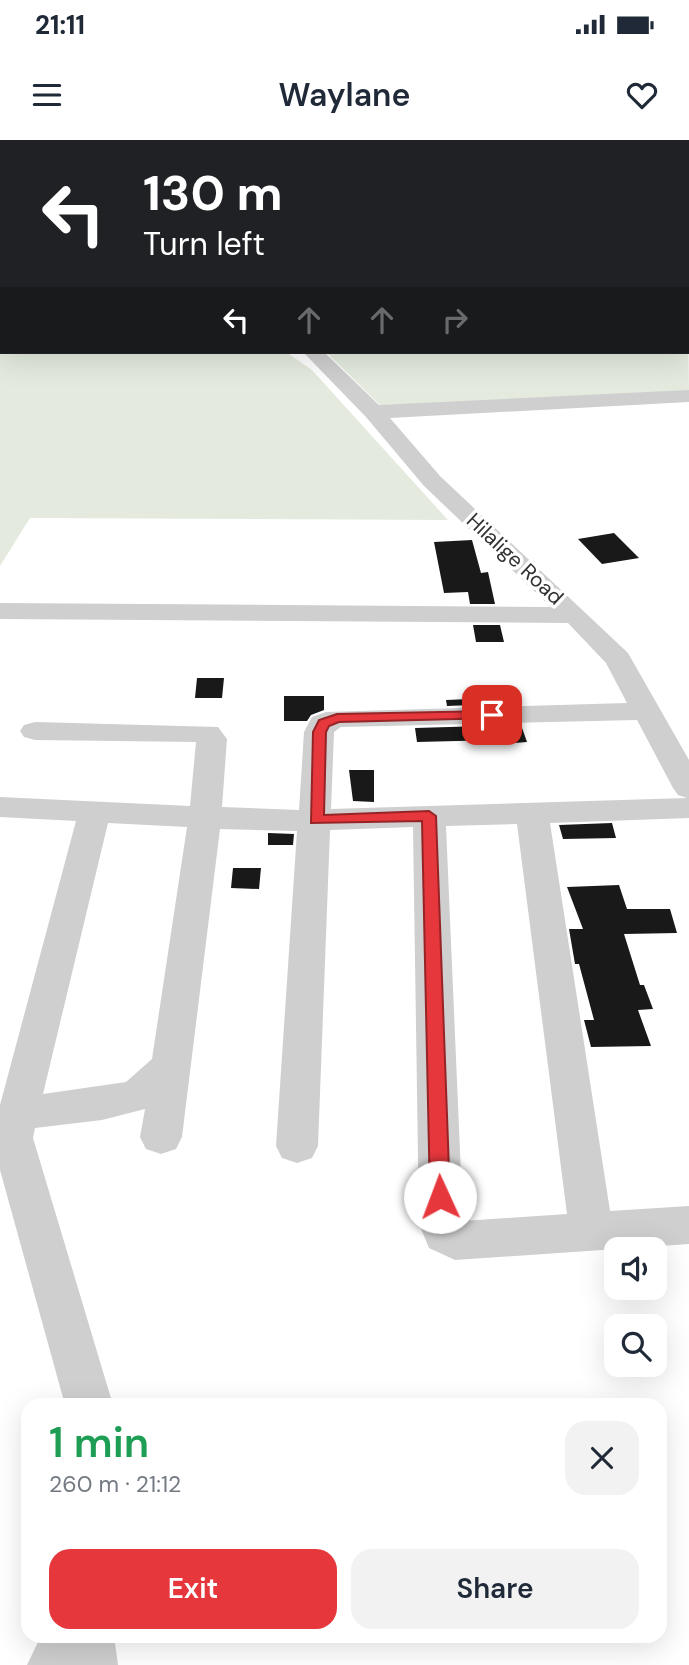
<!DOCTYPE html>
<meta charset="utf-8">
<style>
body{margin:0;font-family:"DM Sans",sans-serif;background:#f2f2f3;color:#1f2937;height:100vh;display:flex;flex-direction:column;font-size:26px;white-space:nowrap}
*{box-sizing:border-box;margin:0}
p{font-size:23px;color:#747a83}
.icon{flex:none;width:38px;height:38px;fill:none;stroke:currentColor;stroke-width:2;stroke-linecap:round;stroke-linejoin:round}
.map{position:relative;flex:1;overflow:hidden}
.panel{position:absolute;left:21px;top:1258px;width:646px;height:245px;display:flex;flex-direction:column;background:#fff;border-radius:21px;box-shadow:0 7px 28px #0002}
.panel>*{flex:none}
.guide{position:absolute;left:0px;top:0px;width:690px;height:214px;box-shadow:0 7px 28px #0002;background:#202124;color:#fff;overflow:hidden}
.buttons{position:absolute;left:604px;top:1097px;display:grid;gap:14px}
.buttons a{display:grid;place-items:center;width:63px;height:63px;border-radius:14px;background:#fff;box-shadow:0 7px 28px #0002;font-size:35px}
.pin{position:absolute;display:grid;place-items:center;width:60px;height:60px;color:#fff;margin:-30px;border-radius:14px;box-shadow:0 4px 10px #0006}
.me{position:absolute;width:77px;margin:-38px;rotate:358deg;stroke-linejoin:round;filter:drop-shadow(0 0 5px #0008)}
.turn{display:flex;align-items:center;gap:24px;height:147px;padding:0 28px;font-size:32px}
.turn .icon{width:91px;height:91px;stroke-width:2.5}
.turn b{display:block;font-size:49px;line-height:60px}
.lanes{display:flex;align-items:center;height:66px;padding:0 28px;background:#0003;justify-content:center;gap:35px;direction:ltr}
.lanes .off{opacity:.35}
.round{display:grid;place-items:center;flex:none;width:74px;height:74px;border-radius:21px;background:#f2f2f3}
.headline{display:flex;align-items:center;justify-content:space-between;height:119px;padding:0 28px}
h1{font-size:42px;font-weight:600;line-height:52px;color:#1e9e55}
.primary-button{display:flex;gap:14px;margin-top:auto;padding:14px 28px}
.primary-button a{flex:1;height:80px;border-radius:21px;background:#e6373c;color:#fff;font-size:28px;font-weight:600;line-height:80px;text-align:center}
.primary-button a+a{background:#f2f2f3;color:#1f2937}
.status{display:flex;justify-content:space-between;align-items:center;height:49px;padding:0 35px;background:#fff;direction:ltr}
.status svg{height:19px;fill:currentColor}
header{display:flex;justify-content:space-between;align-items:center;height:91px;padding:0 28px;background:#fff;font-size:32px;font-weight:600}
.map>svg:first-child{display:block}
.green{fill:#e4ebde}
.building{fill:#191919}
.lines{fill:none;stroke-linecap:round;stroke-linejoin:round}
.minor{fill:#cfcfcf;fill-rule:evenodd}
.route{fill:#e6373c;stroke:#962427;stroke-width:2}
.labels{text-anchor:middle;stroke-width:7;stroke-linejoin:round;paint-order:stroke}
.far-street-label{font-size:21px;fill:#323232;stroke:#fff}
</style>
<div class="status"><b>21:11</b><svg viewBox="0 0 49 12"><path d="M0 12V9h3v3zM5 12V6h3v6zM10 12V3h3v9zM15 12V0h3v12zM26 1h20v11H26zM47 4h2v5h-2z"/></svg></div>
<header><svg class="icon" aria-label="menu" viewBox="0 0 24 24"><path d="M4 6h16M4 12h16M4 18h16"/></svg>Waylane<svg class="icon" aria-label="heart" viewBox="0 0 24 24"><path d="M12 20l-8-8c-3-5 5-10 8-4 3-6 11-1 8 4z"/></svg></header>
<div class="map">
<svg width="689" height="1525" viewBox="0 0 689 1525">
<rect width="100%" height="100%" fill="#fff"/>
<path class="green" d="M 0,97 L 2,212 L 286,212 L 312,230 L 448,380 L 30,378 L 0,426 Z
M 688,190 L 689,251 L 382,267 L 326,212 L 688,212 Z"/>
<path class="building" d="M 614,393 L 639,418 L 602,424 L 578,399 Z
M 472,400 L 481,433 L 488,432 L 495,464 L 470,464 L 468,452 L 444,453 L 434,402 Z
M 473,485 L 500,485 L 504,502 L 476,502 Z
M 197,538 L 224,538 L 222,558 L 195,558 Z
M 284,556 L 324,556 L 324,570 L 311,575 L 307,581 L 284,581 Z
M 494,558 L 496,564 L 447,566 L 446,560 Z
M 521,585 L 527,602 L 500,604 L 498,600 L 417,602 L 415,588 Z
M 349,630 L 374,630 L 374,662 L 353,661 Z
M 612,683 L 616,698 L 563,699 L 559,685 Z
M 268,693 L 294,694 L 293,705 L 268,705 Z
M 233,728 L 261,728 L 259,749 L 231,748 Z
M 619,745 L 627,769 L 670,769 L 677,793 L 624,794 L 640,845 L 644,845 L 653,869 L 638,870 L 651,906 L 591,907 L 584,880 L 594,880 L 579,824 L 575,824 L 569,789 L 583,789 L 567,747 Z"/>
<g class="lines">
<path class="minor" d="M 160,0 L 174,0 L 159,2 Z
M 272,0 L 286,0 L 286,2 L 272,2 Z
M 521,0 L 538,0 L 539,2 L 522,2 Z
M 576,0 L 590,0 L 590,2 L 576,2 Z
M 688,33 L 689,33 L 689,43 L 688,43 Z
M 688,58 L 689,58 L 689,68 L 688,68 Z
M 303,212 L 324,212 L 379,265 L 689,250 L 689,262 L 390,278 L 440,336 L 628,513 L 689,620 L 689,678 L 550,683 L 610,1071 L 689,1066 L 689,1104 L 455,1120 L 429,1108 L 419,1084 L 413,687 L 330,690 L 318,1006 L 312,1018 L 297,1023 L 282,1018 L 276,1006 L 297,691 L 220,689 L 182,997 L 176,1009 L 161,1014 L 146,1009 L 140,997 L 145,969 L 102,980 L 35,988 L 33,998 L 113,1265 L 65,1265 L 0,1030 L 0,965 L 76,681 L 0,677 L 0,657 L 190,666 L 196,602 L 35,600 L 24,597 L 20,591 L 24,585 L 35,582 L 218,587 L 227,599 L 222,667 L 299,670 L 304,592 L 312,577 L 326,572 L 627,563 L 606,523 L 568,483 L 0,479 L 0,463 L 551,467 L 424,346 L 366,277 ZM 637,580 L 673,648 L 678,655 L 687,658 L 331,669 L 334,592 L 341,587 ZM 108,683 L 187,687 L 152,919 L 126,942 L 43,954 ZM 517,684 L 567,1074 L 463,1081 L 446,686 Z
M 41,1496 L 114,1496 L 118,1525 L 27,1525 Z"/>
</g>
<path class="route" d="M 492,571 L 499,575 L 497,578 L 339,582 L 329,586 L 326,592 L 324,675 L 429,671 L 436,676 L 450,1057 L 447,1063 L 433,1063 L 430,1057 L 422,681 L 311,683 L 313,592 L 319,580 L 337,574 Z"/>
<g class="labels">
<g class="far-street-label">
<text transform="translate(515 419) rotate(43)" y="7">Hilalige Road</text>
</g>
</g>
</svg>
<div class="buttons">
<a><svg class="icon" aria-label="sound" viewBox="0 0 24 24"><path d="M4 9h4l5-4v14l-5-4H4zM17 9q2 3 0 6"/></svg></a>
<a><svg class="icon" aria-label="search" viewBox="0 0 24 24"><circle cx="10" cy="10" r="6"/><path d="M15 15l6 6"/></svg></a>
</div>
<div class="pin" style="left:492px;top:575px;background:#d93025"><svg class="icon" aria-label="arrive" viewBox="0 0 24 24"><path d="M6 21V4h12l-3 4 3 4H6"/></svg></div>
<svg class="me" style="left:440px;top:1057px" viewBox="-20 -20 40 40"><circle r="19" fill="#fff"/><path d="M0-13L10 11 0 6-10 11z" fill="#e6373c"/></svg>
<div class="guide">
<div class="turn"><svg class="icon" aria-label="left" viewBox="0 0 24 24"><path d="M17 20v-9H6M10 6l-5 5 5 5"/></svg><div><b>130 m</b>Turn left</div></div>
<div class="lanes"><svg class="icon" aria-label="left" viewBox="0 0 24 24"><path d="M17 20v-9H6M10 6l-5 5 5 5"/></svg><svg class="icon off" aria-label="ahead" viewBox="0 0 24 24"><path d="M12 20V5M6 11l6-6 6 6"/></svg><svg class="icon off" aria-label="ahead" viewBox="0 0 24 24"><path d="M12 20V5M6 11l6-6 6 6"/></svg><svg class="icon off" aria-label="right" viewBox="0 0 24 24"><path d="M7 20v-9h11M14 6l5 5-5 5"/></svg></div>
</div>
<section class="panel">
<div class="headline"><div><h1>1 min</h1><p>260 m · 21:12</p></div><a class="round"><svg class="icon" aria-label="close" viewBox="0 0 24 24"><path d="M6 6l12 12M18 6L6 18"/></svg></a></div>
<div class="primary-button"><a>Exit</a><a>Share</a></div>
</section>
</div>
